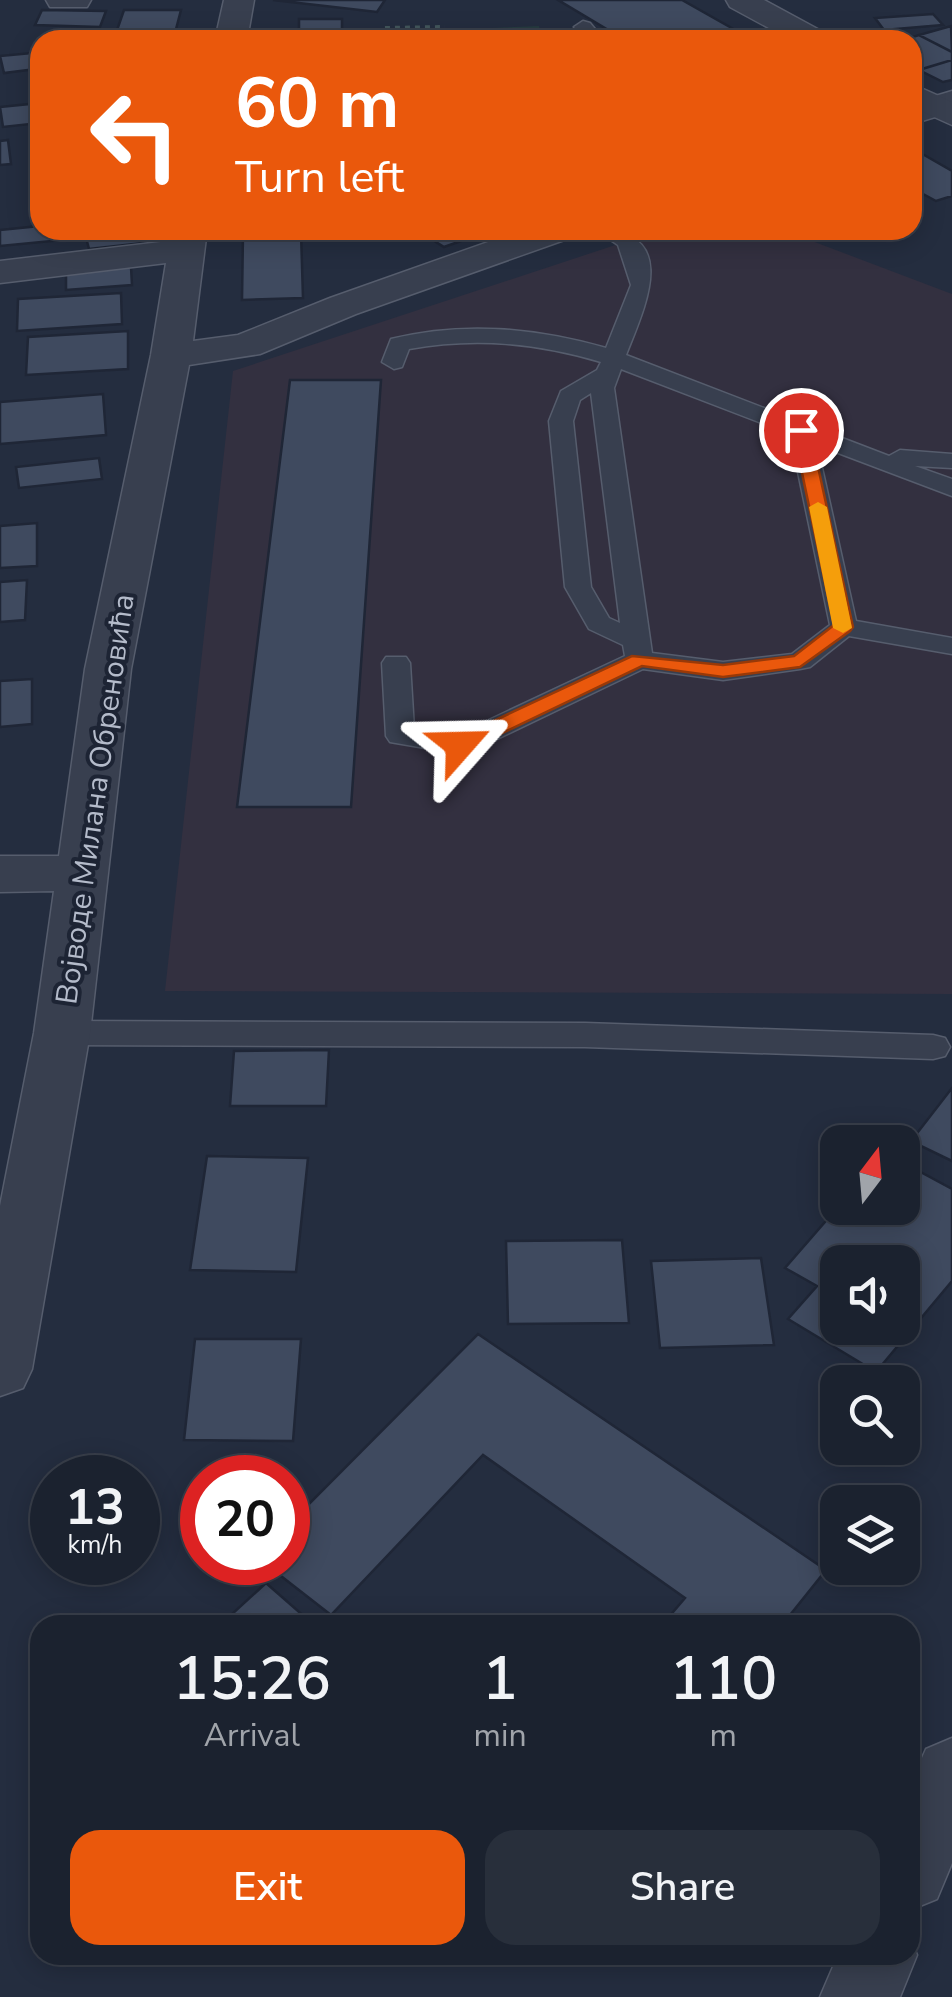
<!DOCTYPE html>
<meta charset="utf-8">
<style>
body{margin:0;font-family:"Nunito Sans",sans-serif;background:#282f3b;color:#f1f3f6;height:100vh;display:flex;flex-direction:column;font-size:38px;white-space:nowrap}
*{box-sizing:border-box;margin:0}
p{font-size:32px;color:#a0a4aa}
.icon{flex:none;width:55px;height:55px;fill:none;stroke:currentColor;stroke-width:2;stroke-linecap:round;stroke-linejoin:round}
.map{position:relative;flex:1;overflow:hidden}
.panel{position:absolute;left:30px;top:1615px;width:890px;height:350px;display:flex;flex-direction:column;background:#1b222f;border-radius:30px;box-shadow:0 5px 25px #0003,0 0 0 2px #393f4b}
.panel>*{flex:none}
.top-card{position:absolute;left:30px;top:30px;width:892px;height:210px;border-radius:30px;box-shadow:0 5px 25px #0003,0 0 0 2px #393f4b;background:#ea580c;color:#fff;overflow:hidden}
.needle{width:65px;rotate:16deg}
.tools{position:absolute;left:820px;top:1125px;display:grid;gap:20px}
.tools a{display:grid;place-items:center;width:100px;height:100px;border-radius:20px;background:#1b222f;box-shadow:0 5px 25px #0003,0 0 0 2px #393f4b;font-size:50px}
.speed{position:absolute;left:30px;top:1455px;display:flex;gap:20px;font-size:50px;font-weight:700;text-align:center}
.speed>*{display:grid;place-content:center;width:130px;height:130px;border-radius:50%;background:#1b222f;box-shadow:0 5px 25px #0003,0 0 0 2px #393f4b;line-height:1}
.speed small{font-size:25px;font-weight:400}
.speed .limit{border:15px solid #d22;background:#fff;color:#111}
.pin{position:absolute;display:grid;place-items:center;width:85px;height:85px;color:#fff;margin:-42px;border:5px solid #fff;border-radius:50%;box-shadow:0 2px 10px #0007}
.me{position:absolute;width:110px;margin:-55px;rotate:65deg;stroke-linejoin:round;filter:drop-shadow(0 0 8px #0008)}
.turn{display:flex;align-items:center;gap:35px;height:210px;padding:0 40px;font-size:45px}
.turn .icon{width:130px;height:130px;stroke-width:2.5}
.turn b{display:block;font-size:70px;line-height:85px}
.eta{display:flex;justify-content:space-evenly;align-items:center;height:170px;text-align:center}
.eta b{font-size:60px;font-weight:600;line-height:70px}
.primary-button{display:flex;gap:20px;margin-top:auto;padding:20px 40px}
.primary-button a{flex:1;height:115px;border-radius:30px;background:#ea580c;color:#fff;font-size:40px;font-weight:600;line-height:115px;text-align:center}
.primary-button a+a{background:#282f3b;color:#f1f3f6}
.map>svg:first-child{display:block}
.medical{fill:#333040}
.green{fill:#263b40}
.building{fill:#3f4a5f;stroke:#1f2636;stroke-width:2.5;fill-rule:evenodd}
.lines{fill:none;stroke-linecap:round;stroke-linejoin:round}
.service-casing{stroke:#565d6d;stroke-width:3}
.minor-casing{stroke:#565d6d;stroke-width:3}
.tertiary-casing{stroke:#565d6d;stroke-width:3}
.path{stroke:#44585d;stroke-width:4;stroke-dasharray:5 5;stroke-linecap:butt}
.service{fill:#383f4f;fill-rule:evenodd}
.minor{fill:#383f4f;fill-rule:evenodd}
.tertiary{fill:#383f4f;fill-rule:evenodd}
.route{fill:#ea580c;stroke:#983908;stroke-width:2.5}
.slow{fill:#f59e0b}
.labels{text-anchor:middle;stroke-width:8;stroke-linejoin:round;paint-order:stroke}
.street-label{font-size:30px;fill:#b4bbca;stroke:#1d2434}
</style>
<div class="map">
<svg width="952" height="1997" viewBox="0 0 952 1997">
<rect width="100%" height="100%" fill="#242d3f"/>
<path class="medical" d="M 661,230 L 783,230 L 952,294 L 952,994 L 165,991 L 233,371 Z"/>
<path class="green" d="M 539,26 L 542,40 L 393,40 L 392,32 Z"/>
<path class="building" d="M 273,0 L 385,0 L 377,12 Z
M 558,0 L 682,0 L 751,39 L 625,40 Z
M 42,10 L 106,11 L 100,27 L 35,25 Z
M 124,10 L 181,10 L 175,33 L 116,33 Z
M 933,14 L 943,25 L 884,30 L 875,18 Z
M 299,19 L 342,19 L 342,34 L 299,35 Z
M 951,26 L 952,52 L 919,35 Z
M 919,35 L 952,52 L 952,60 L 922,69 L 912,63 L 912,40 L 903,40 Z
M 32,53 L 36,69 L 4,73 L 0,56 Z
M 952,60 L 952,80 L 943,82 L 919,70 Z
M 40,103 L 40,123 L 3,127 L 0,107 Z
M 8,140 L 11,164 L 0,165 L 0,141 Z
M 912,148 L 952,171 L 952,196 L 936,201 L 912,188 Z
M 40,226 L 40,230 L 71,230 L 73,239 L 0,246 L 0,230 Z
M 84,230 L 139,230 L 143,243 L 89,249 Z
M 243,230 L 351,230 L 351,231 L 243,233 Z
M 417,230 L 492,230 L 444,247 Z
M 301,232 L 303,298 L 242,300 L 243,233 Z
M 131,267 L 132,285 L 66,290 L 66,272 Z
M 121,293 L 122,324 L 17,331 L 18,299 Z
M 128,331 L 128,369 L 26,375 L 28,337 Z
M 290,380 L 381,380 L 351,807 L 237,807 Z
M 103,394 L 106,435 L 0,444 L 0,402 Z
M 99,458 L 102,479 L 19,488 L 16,467 Z
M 37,523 L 37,566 L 0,568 L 0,526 Z
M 27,580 L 25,620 L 0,622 L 0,582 Z
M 32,679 L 32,724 L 0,727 L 0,681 Z
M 329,1050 L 326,1106 L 230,1106 L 234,1051 Z
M 952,1088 L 952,1161 L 911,1141 Z
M 207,1156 L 308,1158 L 296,1272 L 190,1270 Z
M 902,1162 L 952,1189 L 952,1281 L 876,1372 L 788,1319 L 817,1286 L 785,1268 L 838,1207 L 902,1208 ZM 838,1262 L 902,1262 L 902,1328 L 838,1328 Z
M 622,1240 L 629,1323 L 508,1324 L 506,1241 Z
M 761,1258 L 774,1345 L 660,1348 L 651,1261 Z
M 478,1334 L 826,1570 L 782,1625 L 662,1625 L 685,1598 L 483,1455 L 331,1615 L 263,1562 L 288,1562 L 288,1525 Z
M 195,1339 L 301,1339 L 293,1441 L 184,1440 Z
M 266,1583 L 314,1625 L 220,1625 Z"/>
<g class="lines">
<g class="service-casing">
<path id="service" d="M 583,21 L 590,23 L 604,40 L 585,40 L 574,27 Z
M 596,230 C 682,230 645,307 626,355 L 889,456 L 900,450 L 952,454 L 952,468 L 915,466 L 952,479 L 952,496 L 817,445 L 856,621 L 952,638 L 952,654 L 849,636 L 810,667 L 800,669 L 723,680 L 643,669 L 470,752 L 460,754 L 390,742 L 386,736 L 382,663 L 386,657 L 406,657 L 410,663 L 414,729 L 457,735 L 625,656 L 623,645 L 589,629 L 565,587 L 549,421 L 561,391 L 597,370 L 601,362 C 536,343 476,337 409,349 L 402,367 L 394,369 L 382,362 L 391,339 C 464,321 534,328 606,348 L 631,285 L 618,245 ZM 621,369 L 790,434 L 830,625 L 792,654 L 723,662 L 652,653 L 614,388 ZM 591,393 L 620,623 L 609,618 L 591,587 L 573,421 L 580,400 Z
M 62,1021 L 585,1023 L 933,1035 L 945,1038 L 950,1047 L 945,1056 L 933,1059 L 585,1047 L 62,1045 L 50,1042 L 46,1033 L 50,1024 Z"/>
</g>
<g class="minor-casing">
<path id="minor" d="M 46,0 L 91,0 L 87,7 L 50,7 Z
M 224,0 L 254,0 L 247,40 L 215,40 Z
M 952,91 L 952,112 L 912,124 L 912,103 Z
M 171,230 L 207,230 L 193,341 L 238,335 L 330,298 L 522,230 L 575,230 L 570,238 L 356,314 L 260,354 L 189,365 L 131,669 L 90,1033 L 32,1369 L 23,1388 L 0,1396 L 0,1206 L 34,1033 L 54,891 L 0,892 L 0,856 L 59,856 L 85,669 L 151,355 L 166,263 L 0,283 L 0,261 L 169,241 Z"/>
</g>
<g class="tertiary-casing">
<path id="tertiary" d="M 726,0 L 764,0 L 825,33 L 830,40 L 791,40 L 730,7 Z
M 912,84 L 952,102 L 952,125 L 912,107 Z
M 952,1738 L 952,1863 L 937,1899 L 910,1910 L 910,1785 L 926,1749 Z
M 910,1938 L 917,1955 L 900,1997 L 820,1997 L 838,1955 L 910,1955 Z"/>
</g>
<path class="path" d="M 378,40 L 385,40 L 384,28 L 445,27"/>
<use href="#service" class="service"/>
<use href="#minor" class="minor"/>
<use href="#tertiary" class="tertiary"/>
</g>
<path class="route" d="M 801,424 L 810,430 L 853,627 L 850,631 L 800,667 L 723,677 L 642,666 L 467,750 L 453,750 L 453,740 L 632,656 L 723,665 L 794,656 L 834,625 L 793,430 Z"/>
<path class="slow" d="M 818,502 L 827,507 L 852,628 L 843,633 L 833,628 L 809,507 Z"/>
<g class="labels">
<g class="street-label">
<text transform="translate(95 799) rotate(-82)" y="10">Војводе Милана Обреновића</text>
</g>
</g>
</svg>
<div class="tools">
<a><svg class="needle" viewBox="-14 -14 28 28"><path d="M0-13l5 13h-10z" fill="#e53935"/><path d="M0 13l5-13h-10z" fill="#a0a4aa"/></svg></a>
<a><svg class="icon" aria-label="sound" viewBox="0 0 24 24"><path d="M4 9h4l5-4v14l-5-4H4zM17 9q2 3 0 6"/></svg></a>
<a><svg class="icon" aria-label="search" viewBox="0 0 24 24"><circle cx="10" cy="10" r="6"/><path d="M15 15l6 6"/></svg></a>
<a><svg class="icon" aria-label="layers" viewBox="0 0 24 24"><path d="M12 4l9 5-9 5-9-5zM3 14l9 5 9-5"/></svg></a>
</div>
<div class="speed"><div>13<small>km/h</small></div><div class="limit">20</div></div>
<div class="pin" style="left:801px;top:430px;background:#d93025"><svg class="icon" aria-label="arrive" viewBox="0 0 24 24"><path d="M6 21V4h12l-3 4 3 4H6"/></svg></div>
<svg class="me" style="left:460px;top:745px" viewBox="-20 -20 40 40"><path d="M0-17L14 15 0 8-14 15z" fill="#ea580c" stroke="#fff" stroke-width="4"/></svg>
<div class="top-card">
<div class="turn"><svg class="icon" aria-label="left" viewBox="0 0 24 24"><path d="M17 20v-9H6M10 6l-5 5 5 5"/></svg><div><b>60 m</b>Turn left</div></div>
</div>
<section class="panel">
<div class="eta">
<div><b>15:26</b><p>Arrival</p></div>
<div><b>1</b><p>min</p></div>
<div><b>110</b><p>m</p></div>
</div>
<div class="primary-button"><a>Exit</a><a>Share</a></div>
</section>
</div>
